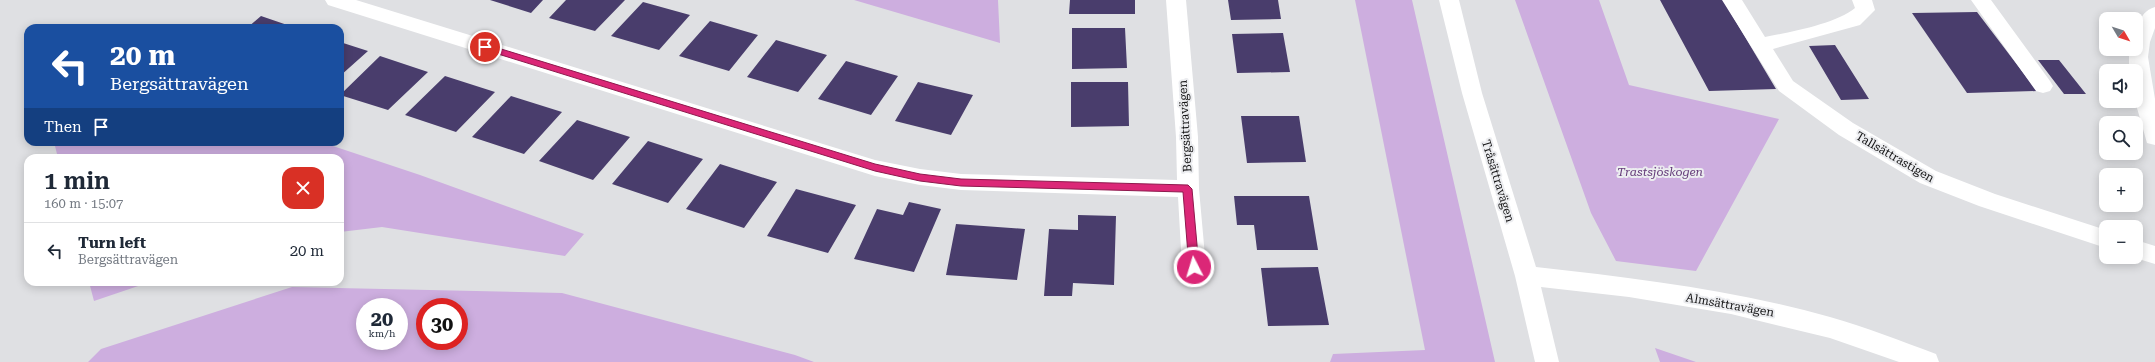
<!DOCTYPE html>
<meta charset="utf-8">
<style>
body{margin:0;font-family:"Roboto Serif",serif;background:#f2f2f3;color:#1f2937;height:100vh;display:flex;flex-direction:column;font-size:15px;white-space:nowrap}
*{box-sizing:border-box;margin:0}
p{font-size:13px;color:#747a83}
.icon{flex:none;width:22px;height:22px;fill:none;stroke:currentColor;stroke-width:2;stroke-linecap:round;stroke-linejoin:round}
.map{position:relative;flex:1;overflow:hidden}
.sheet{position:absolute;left:24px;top:154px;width:320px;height:132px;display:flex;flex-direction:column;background:#fff;border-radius:12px;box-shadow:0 2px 10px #0003}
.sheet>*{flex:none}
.hud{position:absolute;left:24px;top:24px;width:320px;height:122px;border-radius:12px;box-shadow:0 2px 10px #0003;background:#1a4fa0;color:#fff;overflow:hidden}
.needle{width:26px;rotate:129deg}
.controls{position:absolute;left:2099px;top:12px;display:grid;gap:8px}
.controls a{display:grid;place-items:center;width:44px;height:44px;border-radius:8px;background:#fff;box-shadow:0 2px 10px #0003;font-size:20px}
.speed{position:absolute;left:356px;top:298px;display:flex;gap:8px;font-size:20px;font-weight:700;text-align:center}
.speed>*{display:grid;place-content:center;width:52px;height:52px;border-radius:50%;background:#fff;box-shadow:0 2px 10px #0003;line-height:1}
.speed small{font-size:10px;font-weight:400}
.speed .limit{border:6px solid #d22;background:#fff;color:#111}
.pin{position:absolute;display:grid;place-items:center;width:34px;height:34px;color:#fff;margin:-17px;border:2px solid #fff;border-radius:50%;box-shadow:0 1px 4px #0007}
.me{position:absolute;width:44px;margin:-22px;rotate:355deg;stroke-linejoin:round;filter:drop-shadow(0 0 3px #0008)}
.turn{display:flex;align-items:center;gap:14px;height:84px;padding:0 20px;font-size:18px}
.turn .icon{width:52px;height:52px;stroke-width:2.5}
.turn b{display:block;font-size:28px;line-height:34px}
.then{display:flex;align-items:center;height:38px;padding:0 20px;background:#0003;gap:8px;font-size:15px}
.round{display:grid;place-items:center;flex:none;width:42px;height:42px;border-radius:12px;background:#f2f2f3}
.overview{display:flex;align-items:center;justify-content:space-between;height:68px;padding:0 20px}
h1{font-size:24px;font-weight:600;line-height:30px}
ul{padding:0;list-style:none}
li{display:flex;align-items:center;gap:12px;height:56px;padding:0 20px;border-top:1px solid #e0e1e3}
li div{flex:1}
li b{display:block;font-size:15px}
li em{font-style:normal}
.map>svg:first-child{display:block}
.green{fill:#cdaedf;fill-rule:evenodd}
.building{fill:#493d6c}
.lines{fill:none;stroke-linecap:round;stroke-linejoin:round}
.street{fill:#fff;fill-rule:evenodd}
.route{fill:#db2777;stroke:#8e194d}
.labels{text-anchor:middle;stroke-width:4;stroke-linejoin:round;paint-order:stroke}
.street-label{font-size:12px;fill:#151516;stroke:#ecedf0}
.park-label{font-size:12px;font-style:italic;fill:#643b79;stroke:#ecedf0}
</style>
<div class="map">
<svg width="2155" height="362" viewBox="0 0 2155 362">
<rect width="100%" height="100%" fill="#dfe0e3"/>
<path class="green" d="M 854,0 L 998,0 L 1000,43 Z
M 1355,0 L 1412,0 L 1495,362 L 1330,362 L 1333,354 L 1425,350 Z
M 1515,0 L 1599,0 L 1629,85 L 1779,119 L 1696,271 L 1616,261 L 1591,213 Z
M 54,142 L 321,142 L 420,175 L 584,234 L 565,256 L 382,227 L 340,232 L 340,158 L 58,158 Z
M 89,282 L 150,282 L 94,301 Z
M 292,287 L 562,293 L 795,355 L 814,362 L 88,362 L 101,349 ZM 365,307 L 399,307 L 399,341 L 365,341 ZM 425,307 L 459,307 L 459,341 L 425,341 Z
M 1655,348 L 1696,362 L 1660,362 Z"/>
<path class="building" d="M 490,0 L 543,0 L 531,13 Z
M 566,0 L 625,0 L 595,31 L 549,18 Z
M 1070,0 L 1135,0 L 1135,14 L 1069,14 Z
M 1228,0 L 1278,0 L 1281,19 L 1231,20 Z
M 1660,0 L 1723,0 L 1776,89 L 1709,91 Z
M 643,2 L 690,15 L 659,50 L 611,36 Z
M 1977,12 L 2037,91 L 1967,93 L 1912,13 Z
M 261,16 L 296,28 L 247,28 Z
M 710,21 L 758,35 L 729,71 L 679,56 Z
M 173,24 L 186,28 L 168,28 Z
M 1072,28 L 1125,28 L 1127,68 L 1072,69 Z
M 1283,33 L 1290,72 L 1237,73 L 1232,34 Z
M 776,40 L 827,55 L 798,92 L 747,77 Z
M 340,42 L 368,51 L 340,76 Z
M 1835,45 L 1869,99 L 1841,100 L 1809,46 Z
M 380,56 L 428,72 L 388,110 L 340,95 Z
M 2038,60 L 2059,60 L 2086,94 L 2064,94 Z
M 846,61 L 898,76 L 871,115 L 818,99 Z
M 445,76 L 495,92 L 456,132 L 405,115 Z
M 918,82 L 973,95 L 951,135 L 895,121 Z
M 1071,82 L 1128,82 L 1129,126 L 1071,127 Z
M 511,96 L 562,112 L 524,154 L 472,137 Z
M 1241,116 L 1299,116 L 1306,162 L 1247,163 Z
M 577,120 L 630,137 L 593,180 L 539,161 Z
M 648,141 L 703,159 L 668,203 L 612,184 Z
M 720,164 L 777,182 L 744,228 L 686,209 Z
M 796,189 L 856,205 L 828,253 L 767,236 Z
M 1234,196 L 1309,196 L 1318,250 L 1257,250 L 1254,225 L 1237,225 Z
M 909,202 L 941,209 L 914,272 L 854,259 L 877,209 L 903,215 Z
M 1078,215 L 1116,216 L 1114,285 L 1073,283 L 1072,296 L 1044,296 L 1049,229 L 1078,230 Z
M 956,224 L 1025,229 L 1017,280 L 946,275 Z
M 1318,267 L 1329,325 L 1268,326 L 1261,268 Z"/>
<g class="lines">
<path class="street" d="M 325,0 L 356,0 L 875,160 L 920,169 L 961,174 L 1177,180 L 1176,137 L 1166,0 L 1186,0 L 1198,137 L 1199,189 L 1206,267 L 1202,274 L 1194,276 L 1186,274 L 1182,267 L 1178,197 L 961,190 L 920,185 L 875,176 L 328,5 Z
M 1439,0 L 1459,0 L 1482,93 L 1536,267 C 1635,278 1734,290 1830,317 C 1866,327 1901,341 1936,354 L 1939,362 L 1899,362 L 1830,338 L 1731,314 L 1629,297 L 1541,287 L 1559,362 L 1535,362 L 1515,276 L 1462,93 Z
M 1722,0 L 1742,0 L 1765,37 C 1790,32 1836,24 1855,8 L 1852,0 L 1872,0 L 1875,10 L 1860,25 L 1773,49 L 1793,81 L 1853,123 L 1936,171 L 1995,194 L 2106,230 L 2106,248 L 1979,206 L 1920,183 L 1839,135 L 1779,91 Z
M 1971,0 L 1991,0 L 2050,81 L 2053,86 L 2050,91 L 2043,93 L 2036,91 Z
M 2155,7 L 2155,28 L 2150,42 L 2148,57 L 2155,99 L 2155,145 L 2147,143 L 2135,101 L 2136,71 L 2129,71 L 2129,49 L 2136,49 C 2136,33 2136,13 2155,7 Z
M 2136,240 L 2155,246 L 2155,264 L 2132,257 L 2136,257 Z"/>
</g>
<path class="route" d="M 485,44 L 875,164 L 920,174 L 961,179 L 1188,185 L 1192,189 L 1199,267 L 1194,271 L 1189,267 L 1183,192 L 961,186 L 920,181 L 875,171 L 482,49 L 482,45 Z"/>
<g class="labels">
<g class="street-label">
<text transform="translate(1185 126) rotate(-93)" y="4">Bergsättravägen</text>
<text transform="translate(1895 157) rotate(30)" y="4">Tallsättrastigen</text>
<text transform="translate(1498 181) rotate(73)" y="4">Tråsättravägen</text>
<text transform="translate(1730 305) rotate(10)" y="4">Almsättravägen</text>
</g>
<g class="park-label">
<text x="1660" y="176">Trastsjöskogen</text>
</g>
</g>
</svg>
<div class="controls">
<a><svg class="needle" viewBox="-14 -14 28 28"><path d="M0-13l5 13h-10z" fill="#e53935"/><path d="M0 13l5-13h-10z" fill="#747a83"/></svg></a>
<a><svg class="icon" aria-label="sound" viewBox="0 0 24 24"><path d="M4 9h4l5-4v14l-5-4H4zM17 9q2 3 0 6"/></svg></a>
<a><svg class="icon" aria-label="search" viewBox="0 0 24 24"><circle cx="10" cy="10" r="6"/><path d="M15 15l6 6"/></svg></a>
<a>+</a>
<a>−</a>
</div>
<div class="speed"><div>20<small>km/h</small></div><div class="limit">30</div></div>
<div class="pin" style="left:485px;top:47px;background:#d93025"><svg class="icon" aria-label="arrive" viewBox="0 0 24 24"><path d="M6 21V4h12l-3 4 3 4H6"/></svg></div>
<svg class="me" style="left:1194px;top:267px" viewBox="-20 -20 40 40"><circle r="17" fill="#db2777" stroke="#fff" stroke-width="3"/><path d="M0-11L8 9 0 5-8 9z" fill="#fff"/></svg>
<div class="hud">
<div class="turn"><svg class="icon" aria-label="left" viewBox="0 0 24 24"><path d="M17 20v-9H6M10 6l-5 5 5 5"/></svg><div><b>20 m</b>Bergsättravägen</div></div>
<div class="then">Then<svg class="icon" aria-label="arrive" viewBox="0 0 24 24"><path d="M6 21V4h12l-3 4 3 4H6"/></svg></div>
</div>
<section class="sheet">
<div class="overview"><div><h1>1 min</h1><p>160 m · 15:07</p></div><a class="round" style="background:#d93025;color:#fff"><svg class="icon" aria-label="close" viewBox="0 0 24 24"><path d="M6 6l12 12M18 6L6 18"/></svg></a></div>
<ul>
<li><svg class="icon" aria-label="left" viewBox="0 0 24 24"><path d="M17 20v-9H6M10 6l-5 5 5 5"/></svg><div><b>Turn left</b><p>Bergsättravägen</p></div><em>20 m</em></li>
</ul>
</section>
</div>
